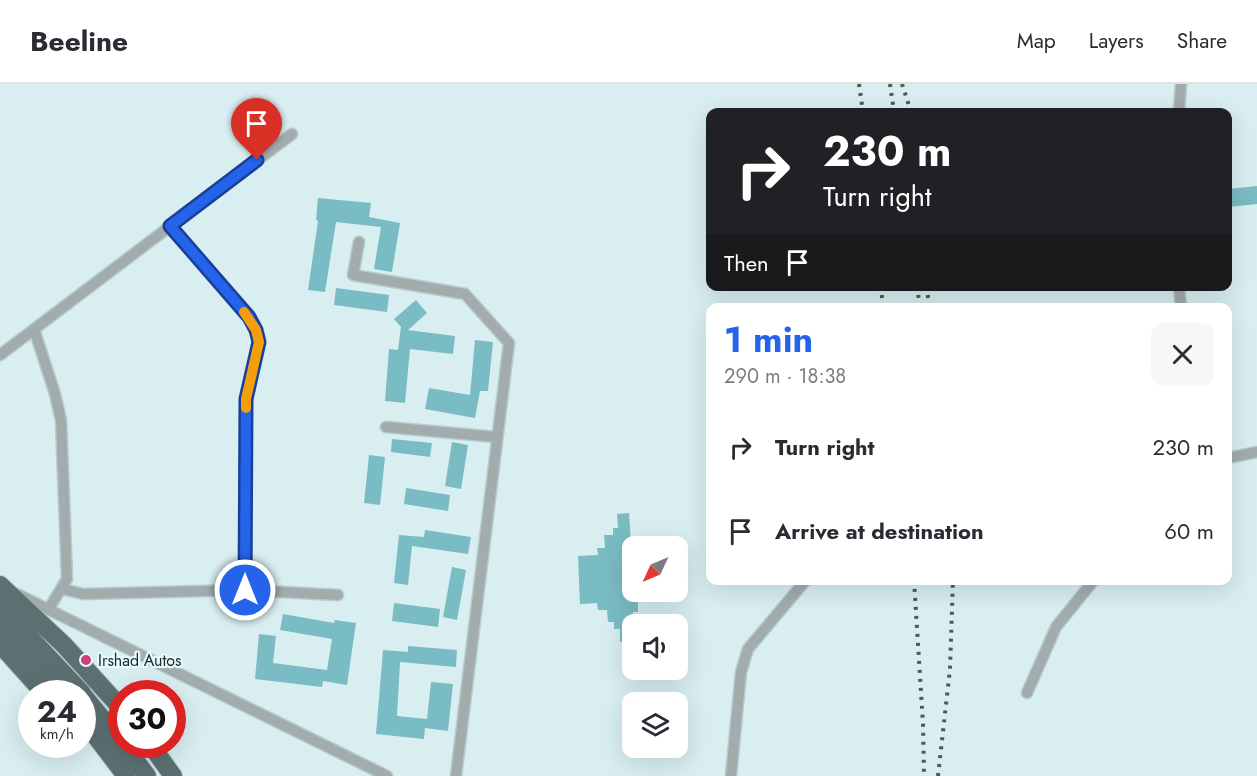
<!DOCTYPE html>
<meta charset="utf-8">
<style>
body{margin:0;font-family:Jost,sans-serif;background:#f7f7f7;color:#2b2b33;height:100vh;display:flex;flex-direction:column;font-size:22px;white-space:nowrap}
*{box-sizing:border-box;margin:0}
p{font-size:20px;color:#7c7c81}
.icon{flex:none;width:33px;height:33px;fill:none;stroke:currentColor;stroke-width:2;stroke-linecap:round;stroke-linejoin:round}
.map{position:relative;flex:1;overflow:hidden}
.sheet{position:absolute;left:706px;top:219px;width:526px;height:282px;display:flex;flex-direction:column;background:#fff;border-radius:12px;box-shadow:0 6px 24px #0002}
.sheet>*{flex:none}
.guide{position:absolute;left:706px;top:24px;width:526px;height:183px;border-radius:12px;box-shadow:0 6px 24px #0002;background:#202124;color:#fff;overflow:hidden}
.needle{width:39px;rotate:226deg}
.tools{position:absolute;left:622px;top:452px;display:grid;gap:12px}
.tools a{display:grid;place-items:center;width:66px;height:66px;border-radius:12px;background:#fff;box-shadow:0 6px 24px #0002;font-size:30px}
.speed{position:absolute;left:18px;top:596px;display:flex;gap:12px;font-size:30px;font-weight:700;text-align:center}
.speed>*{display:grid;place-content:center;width:78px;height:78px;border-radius:50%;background:#fff;box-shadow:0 6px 24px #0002;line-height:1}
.speed small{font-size:15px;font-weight:400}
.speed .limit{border:9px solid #d22;background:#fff;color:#111}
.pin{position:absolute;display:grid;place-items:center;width:51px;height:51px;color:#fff;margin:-62px -26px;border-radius:50% 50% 50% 0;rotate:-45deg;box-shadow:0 0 6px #0007}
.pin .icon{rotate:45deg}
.me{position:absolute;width:66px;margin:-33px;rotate:0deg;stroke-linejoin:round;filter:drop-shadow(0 0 4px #0008)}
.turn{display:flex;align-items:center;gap:21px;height:126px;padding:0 18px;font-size:27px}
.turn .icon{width:78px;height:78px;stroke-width:2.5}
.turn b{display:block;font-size:42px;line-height:51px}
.then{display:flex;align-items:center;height:57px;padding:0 18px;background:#0003;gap:12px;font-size:22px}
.round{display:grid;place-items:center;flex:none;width:63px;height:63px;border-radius:12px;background:#f7f7f7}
.summary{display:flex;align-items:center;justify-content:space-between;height:102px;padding:0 18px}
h1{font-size:36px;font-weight:700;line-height:45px;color:#2563eb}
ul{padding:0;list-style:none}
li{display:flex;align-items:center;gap:18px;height:84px;padding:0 18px}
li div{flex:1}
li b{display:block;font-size:22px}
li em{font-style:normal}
header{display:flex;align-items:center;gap:36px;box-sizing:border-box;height:84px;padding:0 30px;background:#fff;border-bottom:2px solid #e1e1e2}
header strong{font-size:28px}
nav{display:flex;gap:33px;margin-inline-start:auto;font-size:21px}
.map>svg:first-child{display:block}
.building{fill:#7abcc4}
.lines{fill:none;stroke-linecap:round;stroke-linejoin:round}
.minor-casing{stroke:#b7cbcd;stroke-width:13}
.trunk-casing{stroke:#b7cbcd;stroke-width:20}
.minor{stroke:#a2acad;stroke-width:10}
.trunk{stroke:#5c7072;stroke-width:18}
.rail{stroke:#4d5859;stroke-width:4;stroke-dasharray:3 6;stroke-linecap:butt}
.route-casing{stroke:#184099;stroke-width:15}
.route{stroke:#2563eb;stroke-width:10}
.slow{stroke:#f59e0b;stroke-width:10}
.poi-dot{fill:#cb4178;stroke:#e5fcff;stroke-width:2}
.labels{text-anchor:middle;stroke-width:4.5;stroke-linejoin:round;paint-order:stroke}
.poi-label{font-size:16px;fill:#222a2b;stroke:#e5fcff;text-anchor:start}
</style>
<header>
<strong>Beeline</strong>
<nav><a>Map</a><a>Layers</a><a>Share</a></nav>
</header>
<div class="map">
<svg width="1257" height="692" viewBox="0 0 1257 692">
<rect width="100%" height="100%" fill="#d8eef1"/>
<path class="building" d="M 1257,102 L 1257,120 L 1228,123 L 1228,105 Z
M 318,114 L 371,119 L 369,133 L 400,139 L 392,188 L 374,185 L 381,143 L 336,138 L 325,208 L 308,206 L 318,137 L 316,136 Z
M 336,204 L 389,211 L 387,228 L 334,221 Z
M 416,216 L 427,229 L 408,246 L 455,252 L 453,270 L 410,265 L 405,319 L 385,317 L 389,265 L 398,266 L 401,243 L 394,235 Z
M 475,256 L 493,258 L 488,307 L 480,307 L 475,334 L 425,325 L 429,304 L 470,311 Z
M 392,355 L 432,359 L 430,373 L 391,368 Z
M 452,358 L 468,361 L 461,405 L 445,402 Z
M 369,371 L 385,373 L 380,421 L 364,419 Z
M 406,404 L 450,411 L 448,427 L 404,420 Z
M 629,429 L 631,459 L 633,459 L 633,507 L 638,507 L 638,528 L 633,528 L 633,557 L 620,558 L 620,545 L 614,545 L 614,538 L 608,538 L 607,526 L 598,526 L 597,519 L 580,520 L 578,472 L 598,471 L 597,464 L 605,464 L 604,451 L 613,451 L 613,444 L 618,444 L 617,430 Z
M 425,446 L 471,453 L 468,470 L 412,462 L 408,501 L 394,499 L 399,451 L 424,453 Z
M 452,483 L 466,486 L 457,536 L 443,533 Z
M 394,519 L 440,525 L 438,543 L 392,537 Z
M 283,530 L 334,539 L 335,536 L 356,539 L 347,601 L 323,597 L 322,603 L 255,595 L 259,550 L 276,552 L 273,579 L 327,586 L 332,555 L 280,546 Z
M 408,562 L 457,566 L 456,583 L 400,578 L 397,632 L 427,635 L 431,598 L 453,600 L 448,647 L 425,644 L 424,655 L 376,650 L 383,566 L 408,568 Z"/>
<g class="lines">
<g class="minor-casing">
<path id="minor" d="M 1179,28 L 1181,0
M 170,142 L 249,233 L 256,246 L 259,257 L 246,315 L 245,506
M 359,158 L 353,191 L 465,210 L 509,259 L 456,692
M 1179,202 L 1181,224
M 34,245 L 55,310 L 61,336 L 67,495 L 48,526
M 0,271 L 292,50
M 386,343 L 496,353
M 1228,374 L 1257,368
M 62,505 L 83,510 L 245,506 L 338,511
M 17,510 L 387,692
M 1027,609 L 1056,543 L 1094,496
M 731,692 L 741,588 L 748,565 L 806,496"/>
</g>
<g class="trunk-casing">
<path id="trunk" d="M 0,501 L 64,561 L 122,625
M 0,522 L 82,609
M 0,541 L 61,609
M 0,560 L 44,609
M 82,610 L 122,659
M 82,634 L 126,692
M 123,660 L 147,692
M 150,660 L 173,692"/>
</g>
<use href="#minor" class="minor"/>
<use href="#trunk" class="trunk"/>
<path class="rail" d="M 859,0 L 863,28
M 890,0 L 894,28
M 902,0 L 911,28
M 881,202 L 883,224
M 917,202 L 920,224
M 927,202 L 929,224
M 914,496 L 923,640 L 924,692
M 938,692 L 950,585 L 953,496"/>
</g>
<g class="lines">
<g class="route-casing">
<path id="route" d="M 245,506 L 246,315 L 259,258 L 256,246 L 249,233 L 170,142 L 257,76"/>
</g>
<use href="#route" class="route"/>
<path class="slow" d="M 244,228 L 256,246 L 259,258 L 246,315 L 246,324"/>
</g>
<circle class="poi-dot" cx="86" cy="576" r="6"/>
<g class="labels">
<g class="poi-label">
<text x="98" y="582">Irshad Autos</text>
</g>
</g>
</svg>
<div class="tools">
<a><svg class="needle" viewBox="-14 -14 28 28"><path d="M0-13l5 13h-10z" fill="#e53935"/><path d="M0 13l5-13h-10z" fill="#7c7c81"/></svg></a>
<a><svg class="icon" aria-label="sound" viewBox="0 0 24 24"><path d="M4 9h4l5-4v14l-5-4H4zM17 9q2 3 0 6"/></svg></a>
<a><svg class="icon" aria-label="layers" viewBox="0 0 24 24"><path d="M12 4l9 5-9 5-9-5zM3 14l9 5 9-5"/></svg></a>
</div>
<div class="speed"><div>24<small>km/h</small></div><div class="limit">30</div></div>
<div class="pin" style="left:257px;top:76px;background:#d93025"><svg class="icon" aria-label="arrive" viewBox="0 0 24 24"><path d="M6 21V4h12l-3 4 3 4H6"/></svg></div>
<svg class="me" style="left:245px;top:506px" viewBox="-20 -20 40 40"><circle r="17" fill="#2563eb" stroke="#fff" stroke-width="3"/><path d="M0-11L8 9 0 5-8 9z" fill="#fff"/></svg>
<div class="guide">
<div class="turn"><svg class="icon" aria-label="right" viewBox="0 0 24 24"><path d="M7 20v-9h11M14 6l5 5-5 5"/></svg><div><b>230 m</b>Turn right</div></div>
<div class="then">Then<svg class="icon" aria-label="arrive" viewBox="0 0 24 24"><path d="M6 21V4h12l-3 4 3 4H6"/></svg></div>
</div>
<section class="sheet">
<div class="summary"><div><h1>1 min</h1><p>290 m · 18:38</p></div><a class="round"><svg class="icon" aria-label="close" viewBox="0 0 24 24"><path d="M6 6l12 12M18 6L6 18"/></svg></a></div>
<ul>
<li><svg class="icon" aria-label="right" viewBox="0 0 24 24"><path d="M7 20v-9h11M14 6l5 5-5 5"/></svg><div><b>Turn right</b></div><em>230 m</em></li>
<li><svg class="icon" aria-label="arrive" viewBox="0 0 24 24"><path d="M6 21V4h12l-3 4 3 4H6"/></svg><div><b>Arrive at destination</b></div><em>60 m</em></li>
</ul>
</section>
</div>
